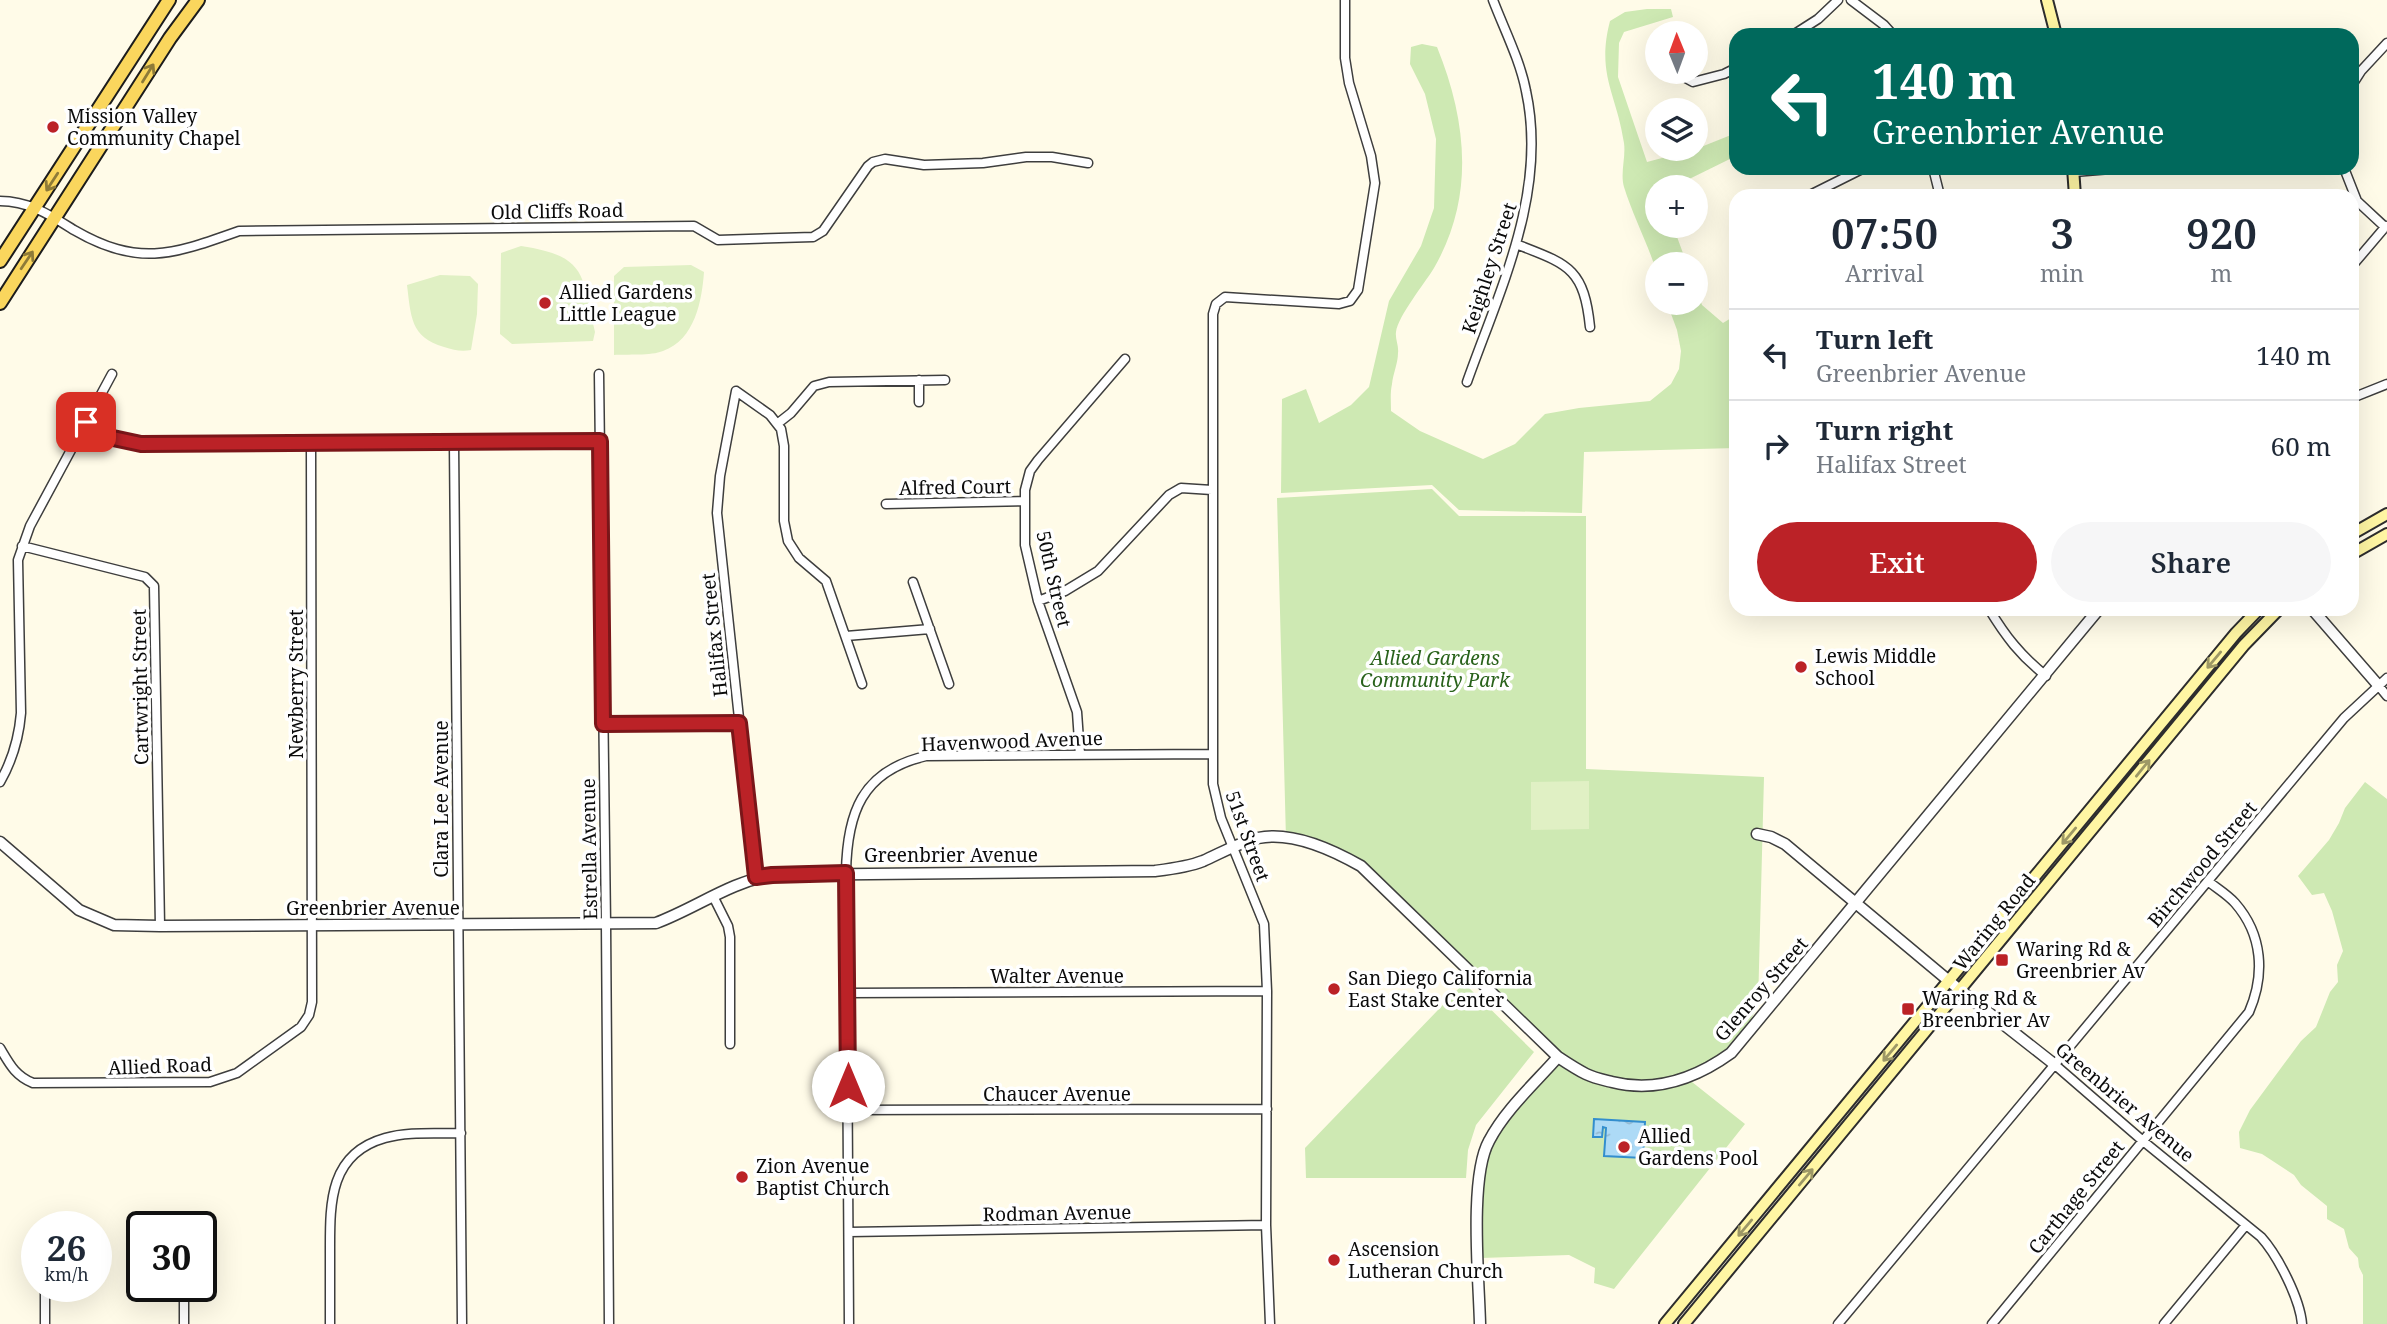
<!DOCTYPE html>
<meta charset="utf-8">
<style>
body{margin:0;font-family:"Noto Serif",serif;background:#f6f6f7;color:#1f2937;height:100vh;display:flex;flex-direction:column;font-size:26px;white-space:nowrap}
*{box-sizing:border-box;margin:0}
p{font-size:23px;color:#747a83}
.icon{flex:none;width:38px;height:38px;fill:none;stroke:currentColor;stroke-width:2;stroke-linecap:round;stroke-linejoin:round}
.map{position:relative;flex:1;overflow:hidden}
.sheet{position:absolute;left:1729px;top:189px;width:630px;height:427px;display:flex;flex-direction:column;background:#fff;border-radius:21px;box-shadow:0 7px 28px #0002}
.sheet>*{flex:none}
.banner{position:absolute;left:1729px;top:28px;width:630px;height:147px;border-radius:21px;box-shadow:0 7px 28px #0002;background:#00695c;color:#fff;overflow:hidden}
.needle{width:46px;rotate:359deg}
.controls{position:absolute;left:1645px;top:21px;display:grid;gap:14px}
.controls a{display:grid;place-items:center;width:63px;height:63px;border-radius:50%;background:#fff;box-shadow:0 7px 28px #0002;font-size:35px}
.speed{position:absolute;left:21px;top:1211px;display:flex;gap:14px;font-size:35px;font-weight:700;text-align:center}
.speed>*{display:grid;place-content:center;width:91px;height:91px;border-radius:50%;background:#fff;box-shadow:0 7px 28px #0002;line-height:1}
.speed small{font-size:18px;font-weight:400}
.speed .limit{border:4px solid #111;border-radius:10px;background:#fff;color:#111}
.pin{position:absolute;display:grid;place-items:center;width:60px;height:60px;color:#fff;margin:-30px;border-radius:14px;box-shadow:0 4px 10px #0006}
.me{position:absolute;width:77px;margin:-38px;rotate:0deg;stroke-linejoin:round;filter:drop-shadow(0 0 5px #0008)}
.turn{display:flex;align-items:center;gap:24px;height:147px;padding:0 28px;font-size:32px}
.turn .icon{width:91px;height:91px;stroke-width:2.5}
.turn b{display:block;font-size:49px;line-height:60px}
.eta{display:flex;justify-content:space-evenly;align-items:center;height:119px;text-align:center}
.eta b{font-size:42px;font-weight:600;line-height:49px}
.action{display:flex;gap:14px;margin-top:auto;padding:14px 28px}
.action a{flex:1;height:80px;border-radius:42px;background:#bb2227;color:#fff;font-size:28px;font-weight:600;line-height:80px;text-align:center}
.action a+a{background:#f6f6f7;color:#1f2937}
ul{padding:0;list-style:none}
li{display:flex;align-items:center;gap:21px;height:91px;padding:0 28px;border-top:2px solid #e0e1e3}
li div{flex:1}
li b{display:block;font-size:26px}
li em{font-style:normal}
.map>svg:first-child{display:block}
.grass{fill:#cee9b3}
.pitch{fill:#e0f0c4}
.water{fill:url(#water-ripples);stroke:#338ece;stroke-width:2}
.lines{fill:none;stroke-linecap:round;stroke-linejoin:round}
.minor-casing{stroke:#3e3e3e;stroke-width:11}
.tertiary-casing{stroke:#3e3e3e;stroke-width:13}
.secondary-casing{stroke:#2d2d2d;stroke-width:14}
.primary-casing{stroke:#1c1c1c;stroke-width:16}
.minor{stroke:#fff;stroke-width:8}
.tertiary{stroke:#fff;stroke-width:10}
.secondary{stroke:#fff6a3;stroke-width:10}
.primary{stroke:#fad65d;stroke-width:12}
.oneway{stroke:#8e7b38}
.oneway2{stroke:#9d9866}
.route-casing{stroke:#7a1619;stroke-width:18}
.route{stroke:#bb2227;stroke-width:12}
.poi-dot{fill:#bb2227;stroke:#fff;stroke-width:2.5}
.labels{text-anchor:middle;stroke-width:7;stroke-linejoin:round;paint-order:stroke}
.poi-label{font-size:19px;fill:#0b0b0b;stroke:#fff;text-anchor:start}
.street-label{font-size:19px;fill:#0b0b0b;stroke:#fff}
.park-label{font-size:19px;font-style:italic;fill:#29621b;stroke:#fff}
</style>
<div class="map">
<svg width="2387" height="1324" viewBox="0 0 2387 1324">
<defs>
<pattern id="water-ripples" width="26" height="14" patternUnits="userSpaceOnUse" patternTransform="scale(1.75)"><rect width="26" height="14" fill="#addaf6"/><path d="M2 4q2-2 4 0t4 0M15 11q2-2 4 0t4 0" fill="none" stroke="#94bad2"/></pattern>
</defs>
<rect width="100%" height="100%" fill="#fffbe8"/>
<path class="grass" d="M 1647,9 L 1671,9 L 1673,17 L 1624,32 L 1619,43 L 1618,77 L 1647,162 L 1696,149 L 1736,133 L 1736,156 L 1673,187 L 1657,187 L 1657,226 L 1673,226 L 1687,264 L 1657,264 L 1657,273 C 1648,244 1633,216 1624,187 C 1620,173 1626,157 1624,143 C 1617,94 1596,75 1610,21 L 1625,12 Z
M 1422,44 L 1437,47 C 1467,121 1475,197 1434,268 C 1425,283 1398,316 1396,332 C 1395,339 1399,346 1398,353 C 1398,363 1393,374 1392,384 C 1390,393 1391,402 1391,411 L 1420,431 L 1483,459 L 1515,444 L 1545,414 L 1579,408 L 1650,401 L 1671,384 L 1679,369 L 1681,351 L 1677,330 L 1667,303 L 1696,303 L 1696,288 L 1702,305 L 1723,323 L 1736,315 L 1736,448 L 1584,452 L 1582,513 L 1459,510 L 1432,485 L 1281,493 L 1282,399 L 1306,389 L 1319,423 L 1351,405 L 1369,387 L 1389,301 L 1421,246 L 1434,208 L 1436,139 L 1425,94 L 1410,64 L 1411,47 Z
M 1432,489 L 1459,516 L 1586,516 L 1586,769 L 1764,777 L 1758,1005 L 1738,1045 L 1687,1078 L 1745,1124 L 1614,1289 L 1594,1283 L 1595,1268 L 1569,1255 L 1481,1258 L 1480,1171 L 1489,1140 L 1557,1057 L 1360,866 L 1286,839 L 1277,498 Z
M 2365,782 L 2387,799 L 2387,1324 L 2363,1324 L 2363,1275 L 2359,1267 L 2358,1258 L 2349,1248 L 2344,1229 L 2327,1219 L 2327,1206 L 2301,1185 L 2294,1175 L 2262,1154 L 2240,1148 L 2239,1132 L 2250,1110 L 2301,1041 L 2316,1027 L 2330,992 L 2338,982 L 2337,965 L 2343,951 L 2332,911 L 2324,893 L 2312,895 L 2298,876 L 2329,840 L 2339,823 L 2345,808 Z
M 1464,983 L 1534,1052 L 1476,1125 L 1468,1150 L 1466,1178 L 1306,1178 L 1305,1148 Z"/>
<path class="pitch" d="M 521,246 C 587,256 582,274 595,332 L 593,341 L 512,344 L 500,334 L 501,253 Z
M 691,265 L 704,272 C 702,300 695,340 663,351 C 651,356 627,354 614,355 L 614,276 L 624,267 Z
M 440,275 L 470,276 L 478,284 L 477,314 L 471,350 C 461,352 454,350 444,347 C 410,337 411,316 407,285 Z
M 1589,781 L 1589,829 L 1531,830 L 1531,782 Z"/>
<path class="water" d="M 1594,1119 L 1645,1122 L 1643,1158 L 1604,1156 L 1606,1128 L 1603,1127 L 1602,1137 L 1593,1137 Z"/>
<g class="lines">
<g class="minor-casing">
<path id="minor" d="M 1851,0 L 1884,25 L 1893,35
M 1793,35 L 1818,19 L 1838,0
M 1682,76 L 1693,82 L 1724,74 L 1736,68
M 2352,85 L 2361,71 L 2387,43
M 1933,168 L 1940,196
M 2344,168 L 2357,201 L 2385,227
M 2074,172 L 2123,168
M 1808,196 L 1864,168
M 0,201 C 29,201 50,215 74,230 C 139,268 174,254 239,231 L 694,226 L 718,240 L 813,237 L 823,231 L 868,166 L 873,162 L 885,159 L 924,165 L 983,163 L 1026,157 L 1052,157 L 1088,163
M 1516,244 C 1567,264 1584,267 1590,327
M 2352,266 L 2386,226
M 599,374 L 606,924 L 609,1324
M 919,380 L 919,402
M 1467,382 C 1500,289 1548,192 1526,91 C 1520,60 1504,29 1493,0
M 2352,398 L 2387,384
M 86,422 L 113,438 L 141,445 L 600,441
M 777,424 L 791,413 L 814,386 L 829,382 L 945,380
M 454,443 L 462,1324
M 886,504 L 1024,501
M 22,546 L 145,577 L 154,586 L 160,926
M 913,582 L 949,684
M 1038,601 L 1065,591 L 1098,571 L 1169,495 L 1181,488 L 1212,490
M 1989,609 C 2006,637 2020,655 2046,676
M 846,636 L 930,629
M 2378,685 L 2387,696
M 603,724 L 739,723
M 1080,755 L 1077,712 L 1038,601 L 1025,545 L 1025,490 L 1030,471 L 1038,460 L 1125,359
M 0,782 C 12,761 19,737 21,713 L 18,560 L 30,526 L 112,374
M 756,877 L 717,513 L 720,476 L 736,391 L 770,415 L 781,429 L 784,446 L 784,521 L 788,541 L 799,558 L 826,581 L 862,684
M 713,896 L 728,926 L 730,937 L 730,1044
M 847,993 L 1267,991
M 0,1048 C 9,1063 15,1076 33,1083 L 210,1082 L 237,1073 L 301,1027 L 309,1015 L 312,1002 L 311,443
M 2054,1064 L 2143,1141 L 2261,1237 C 2278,1256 2300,1299 2302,1324
M 848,1110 L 1267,1109
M 183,1224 L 183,1227
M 849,1232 L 1266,1225
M 45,1286 L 45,1324
M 184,1286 L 184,1324
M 330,1324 C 330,1300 330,1277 330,1253 C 330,1205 328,1154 385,1138 C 409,1131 436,1134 461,1133
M 849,1324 L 846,873 C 847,814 861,771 926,756 L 1213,754
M 1270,1324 L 1266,1225 L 1267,991 L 1264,924 L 1221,818 L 1213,784 L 1213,314 L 1216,304 L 1225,297 L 1339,304 L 1350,301 L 1358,290 L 1375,183 L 1371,156 L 1349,83 L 1345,58 L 1345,0
M 1838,1324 L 2344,718 L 2387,678
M 1992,1324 L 2249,1012 C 2265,975 2263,935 2235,903 C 2228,895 2218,889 2209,882
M 2164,1324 L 2246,1225"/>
</g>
<g class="tertiary-casing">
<path id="tertiary" d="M 2312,609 L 2378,685
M 1757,834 L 1771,837 L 1785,844 L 1961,991 L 2054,1064
M 0,842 L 79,910 L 114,925 L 160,926 L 656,923 C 696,908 730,882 772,875 L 1155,871 C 1171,869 1188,867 1203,861 C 1221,853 1238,843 1258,838 C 1291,831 1333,850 1361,866 L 1558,1057 C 1567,1063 1576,1069 1586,1074 C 1594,1078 1604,1080 1612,1082 C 1656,1093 1695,1079 1731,1053 L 2099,609
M 1480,1324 C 1479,1280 1469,1177 1489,1141 C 1505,1110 1535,1083 1558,1057"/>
</g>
<g class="secondary-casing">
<path id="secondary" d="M 2047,0 L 2056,35
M 2073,168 L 2075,196
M 2352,534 L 2387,514
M 2352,554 L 2387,534
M 1665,1324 L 2236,633 L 2259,609
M 1684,1324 L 2244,645 L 2279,609"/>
</g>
<g class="primary-casing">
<path id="primary" d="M 0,261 L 169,0
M 0,303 L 170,38 L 198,0"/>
</g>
<use href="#minor" class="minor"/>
<use href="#tertiary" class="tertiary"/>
<use href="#secondary" class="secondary"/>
<use href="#primary" class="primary"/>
</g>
<defs><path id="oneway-shaft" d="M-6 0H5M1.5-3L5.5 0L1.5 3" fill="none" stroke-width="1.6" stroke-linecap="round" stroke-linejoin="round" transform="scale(1.75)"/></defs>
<g class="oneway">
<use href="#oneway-shaft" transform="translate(148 73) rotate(-58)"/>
<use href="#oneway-shaft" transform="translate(52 182) rotate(123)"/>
<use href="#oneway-shaft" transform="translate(27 260) rotate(-56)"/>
</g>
<g class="oneway2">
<use href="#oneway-shaft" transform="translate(2214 660) rotate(130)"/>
<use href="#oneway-shaft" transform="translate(2143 768) rotate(-51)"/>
<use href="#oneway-shaft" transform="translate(2069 836) rotate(130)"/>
<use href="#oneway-shaft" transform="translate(1890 1053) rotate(130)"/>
<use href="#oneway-shaft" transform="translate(1806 1177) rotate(-50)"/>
<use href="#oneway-shaft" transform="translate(1745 1228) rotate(130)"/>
</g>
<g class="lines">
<g class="route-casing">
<path id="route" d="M 86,422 L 113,438 L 141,444 L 600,441 L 603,724 L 739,723 L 756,877 L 772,875 L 846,873 L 848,1086"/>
</g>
<use href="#route" class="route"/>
</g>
<g class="poi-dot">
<circle cx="53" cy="127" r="7"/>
<circle cx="545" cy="303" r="7"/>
<circle cx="1801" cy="667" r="7"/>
<rect x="1995" y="953" width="14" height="14" rx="3.5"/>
<circle cx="1334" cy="989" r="7"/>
<rect x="1901" y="1002" width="14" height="14" rx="3.5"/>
<circle cx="1624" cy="1147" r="7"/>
<circle cx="742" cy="1177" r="7"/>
<circle cx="1334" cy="1260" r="7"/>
</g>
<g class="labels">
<g class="poi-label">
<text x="67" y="123">Mission Valley<tspan x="67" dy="22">Community Chapel</tspan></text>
<text x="559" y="299">Allied Gardens<tspan x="559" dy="22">Little League</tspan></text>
<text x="1815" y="663">Lewis Middle<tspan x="1815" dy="22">School</tspan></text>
<text x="2016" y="956">Waring Rd &amp;<tspan x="2016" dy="22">Greenbrier Av</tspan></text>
<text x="1348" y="985">San Diego California<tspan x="1348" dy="22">East Stake Center</tspan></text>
<text x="1922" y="1005">Waring Rd &amp;<tspan x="1922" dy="22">Breenbrier Av</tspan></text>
<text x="1638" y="1143">Allied<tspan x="1638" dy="22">Gardens Pool</tspan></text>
<text x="756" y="1173">Zion Avenue<tspan x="756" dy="22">Baptist Church</tspan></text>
<text x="1348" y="1256">Ascension<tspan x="1348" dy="22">Lutheran Church</tspan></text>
</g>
<g class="street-label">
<text transform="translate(557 211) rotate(-1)" y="7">Old Cliffs Road</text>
<text transform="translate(1489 268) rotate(-72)" y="7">Keighley Street</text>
<text transform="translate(955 487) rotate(-1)" y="7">Alfred Court</text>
<text transform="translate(1054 579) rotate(77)" y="7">50th Street</text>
<text transform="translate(714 635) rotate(-96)" y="7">Halifax Street</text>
<text transform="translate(296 684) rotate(-90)" y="7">Newberry Street</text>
<text transform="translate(140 687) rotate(-91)" y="7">Cartwright Street</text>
<text transform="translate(1012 741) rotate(-2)" y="7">Havenwood Avenue</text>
<text transform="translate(441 799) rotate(-90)" y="7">Clara Lee Avenue</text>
<text transform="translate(1248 836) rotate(70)" y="7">51st Street</text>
<text transform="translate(589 849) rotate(-91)" y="7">Estrella Avenue</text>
<text x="951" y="862">Greenbrier Avenue</text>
<text transform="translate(2202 864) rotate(-50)" y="7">Birchwood Street</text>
<text x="373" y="915">Greenbrier Avenue</text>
<text transform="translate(1994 922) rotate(-51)" y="7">Waring Road</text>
<text x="1057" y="983">Walter Avenue</text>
<text transform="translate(1761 989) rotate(-49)" y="7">Glenroy Street</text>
<text transform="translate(160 1066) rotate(-2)" y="7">Allied Road</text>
<text x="1057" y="1101">Chaucer Avenue</text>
<text transform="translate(2125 1102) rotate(40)" y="7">Greenbrier Avenue</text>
<text transform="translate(2076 1197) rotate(-51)" y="7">Carthage Street</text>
<text transform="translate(1057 1213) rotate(-1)" y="7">Rodman Avenue</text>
</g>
<g class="park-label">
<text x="1435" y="665">Allied Gardens<tspan x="1435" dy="22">Community Park</tspan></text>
</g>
</g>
</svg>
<div class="controls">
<a><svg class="needle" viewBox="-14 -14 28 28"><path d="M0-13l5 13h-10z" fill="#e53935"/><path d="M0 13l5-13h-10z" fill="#747a83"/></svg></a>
<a><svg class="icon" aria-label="layers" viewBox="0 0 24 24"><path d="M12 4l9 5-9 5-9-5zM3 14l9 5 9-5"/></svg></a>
<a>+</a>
<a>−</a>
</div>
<div class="speed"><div>26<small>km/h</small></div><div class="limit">30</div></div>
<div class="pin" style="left:86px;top:422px;background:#d93025"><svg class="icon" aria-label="arrive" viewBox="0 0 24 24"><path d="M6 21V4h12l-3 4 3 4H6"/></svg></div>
<svg class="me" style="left:848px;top:1086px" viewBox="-20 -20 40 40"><circle r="19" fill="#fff"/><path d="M0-13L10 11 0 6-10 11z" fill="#bb2227"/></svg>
<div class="banner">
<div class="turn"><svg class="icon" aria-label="left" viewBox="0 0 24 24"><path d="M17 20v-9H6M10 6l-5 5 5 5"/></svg><div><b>140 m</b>Greenbrier Avenue</div></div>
</div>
<section class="sheet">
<div class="eta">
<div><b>07:50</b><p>Arrival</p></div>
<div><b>3</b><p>min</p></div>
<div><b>920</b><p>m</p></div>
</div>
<ul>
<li><svg class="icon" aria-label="left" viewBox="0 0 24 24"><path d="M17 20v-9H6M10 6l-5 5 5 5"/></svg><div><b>Turn left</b><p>Greenbrier Avenue</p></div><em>140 m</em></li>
<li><svg class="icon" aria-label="right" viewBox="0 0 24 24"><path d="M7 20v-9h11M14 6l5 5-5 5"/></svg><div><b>Turn right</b><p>Halifax Street</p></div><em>60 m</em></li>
</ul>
<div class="action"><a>Exit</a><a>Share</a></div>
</section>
</div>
